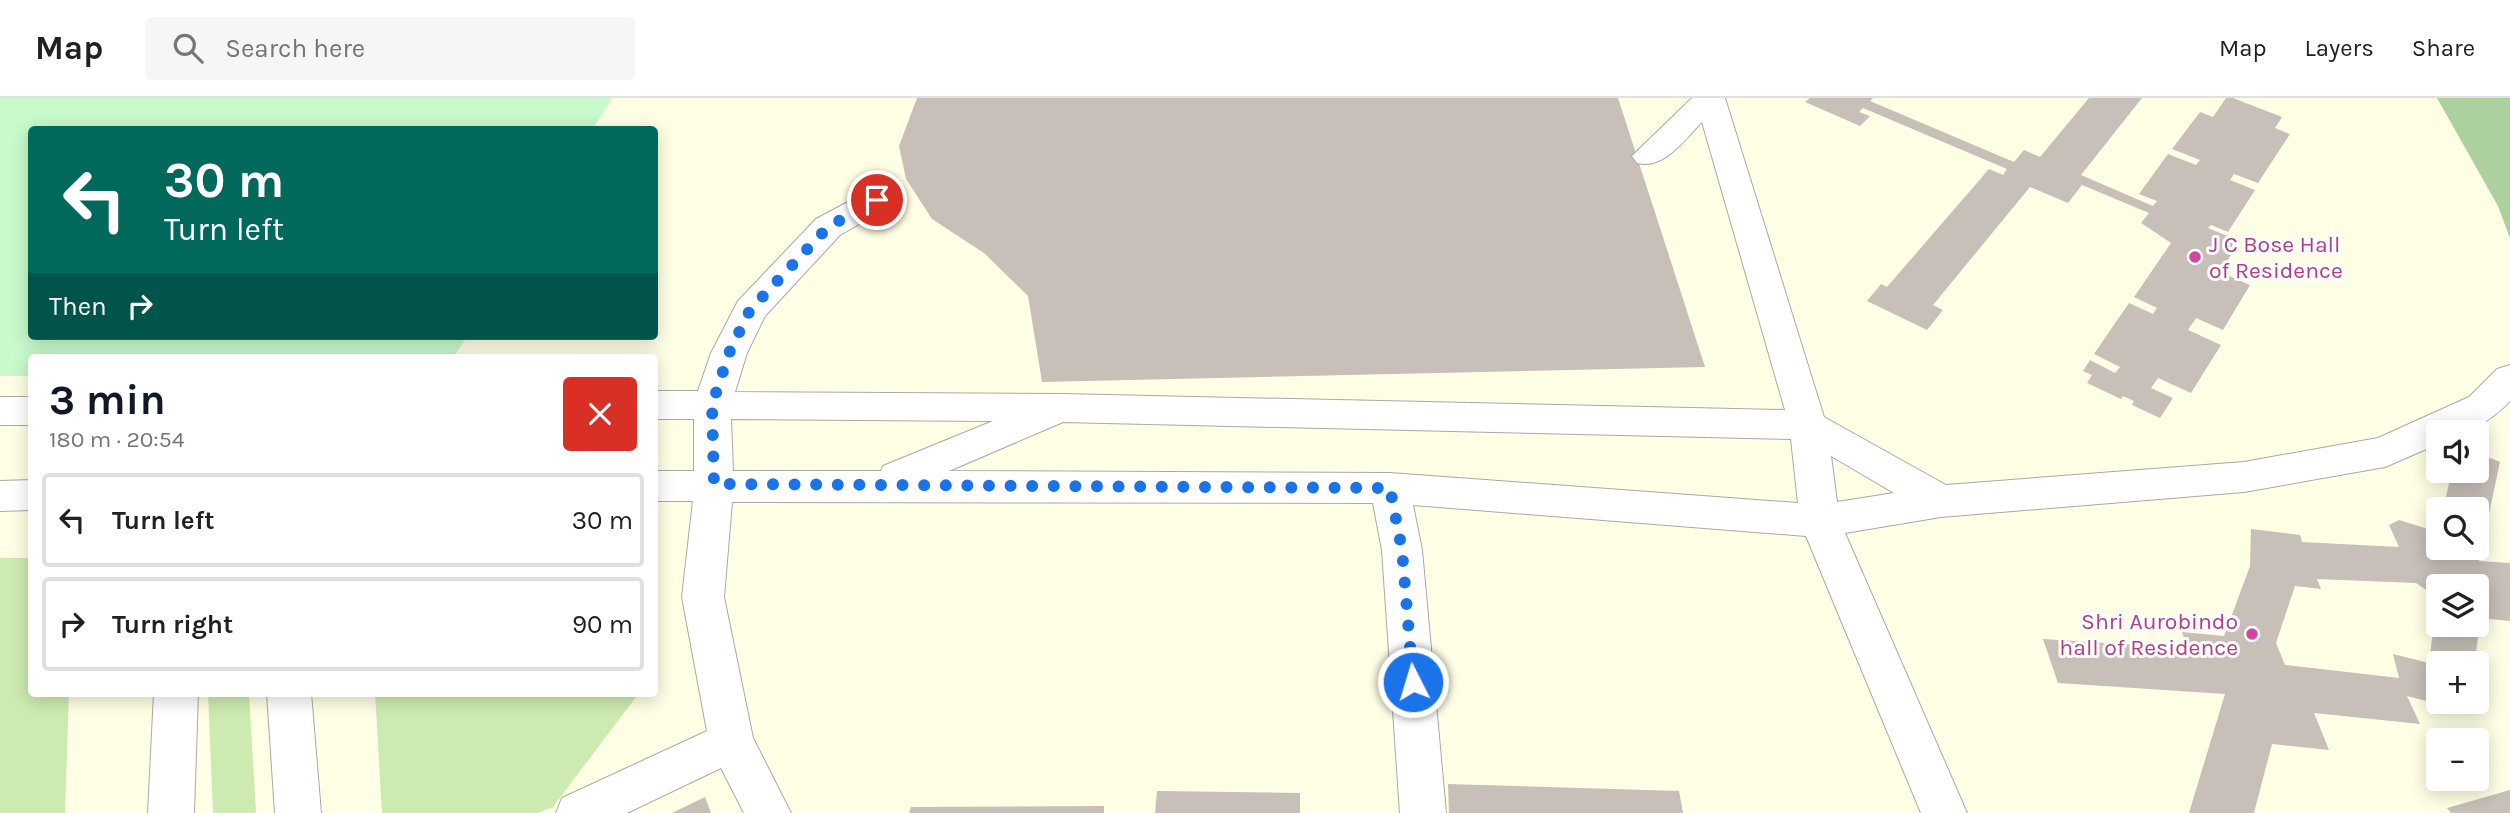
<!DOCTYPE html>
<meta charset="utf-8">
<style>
body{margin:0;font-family:Karla,sans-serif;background:#f6f6f6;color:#202124;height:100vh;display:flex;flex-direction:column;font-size:26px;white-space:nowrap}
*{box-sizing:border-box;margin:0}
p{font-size:23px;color:#757577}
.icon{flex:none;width:38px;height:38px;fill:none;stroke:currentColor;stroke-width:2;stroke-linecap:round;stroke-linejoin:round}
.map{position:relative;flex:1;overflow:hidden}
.drawer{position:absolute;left:28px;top:256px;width:630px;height:343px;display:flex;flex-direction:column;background:#fff;border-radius:7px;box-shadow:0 4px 18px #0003}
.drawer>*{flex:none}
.hud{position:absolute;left:28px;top:28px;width:630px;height:214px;border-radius:7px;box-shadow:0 4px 18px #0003;background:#00695c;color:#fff;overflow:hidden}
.tools{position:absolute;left:2426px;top:322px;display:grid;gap:14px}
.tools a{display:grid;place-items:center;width:63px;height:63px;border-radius:7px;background:#fff;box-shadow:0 4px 18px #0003;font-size:35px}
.pin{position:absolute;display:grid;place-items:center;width:60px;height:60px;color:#fff;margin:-30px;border:4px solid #fff;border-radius:50%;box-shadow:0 2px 7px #0007}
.me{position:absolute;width:77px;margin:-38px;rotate:355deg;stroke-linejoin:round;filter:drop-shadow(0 0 5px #0008)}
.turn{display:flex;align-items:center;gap:24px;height:147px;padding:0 21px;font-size:32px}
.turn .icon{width:91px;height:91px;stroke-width:2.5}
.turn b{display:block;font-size:49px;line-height:60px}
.then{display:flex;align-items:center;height:66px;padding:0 21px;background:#0003;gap:14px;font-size:26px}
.round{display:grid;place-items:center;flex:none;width:74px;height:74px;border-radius:7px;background:#f6f6f6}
.head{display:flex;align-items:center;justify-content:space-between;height:119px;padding:0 21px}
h1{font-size:42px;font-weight:700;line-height:52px;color:#111827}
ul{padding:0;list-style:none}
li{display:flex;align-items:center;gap:21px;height:94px;margin:0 14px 10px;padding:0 7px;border:4px solid #e0e0e0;border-radius:7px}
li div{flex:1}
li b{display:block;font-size:26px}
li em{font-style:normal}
header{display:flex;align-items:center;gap:42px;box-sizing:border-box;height:98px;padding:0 35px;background:#fff;border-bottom:2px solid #e0e0e0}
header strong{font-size:33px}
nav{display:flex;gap:38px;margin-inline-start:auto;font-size:24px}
.search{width:490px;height:63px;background:#f6f6f6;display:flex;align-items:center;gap:18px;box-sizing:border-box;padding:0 24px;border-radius:7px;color:#757577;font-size:26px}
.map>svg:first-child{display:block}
.education{fill:#ffffe5;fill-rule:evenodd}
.grass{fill:#cdebb0}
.forest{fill:#add19e}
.park{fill:#c8facc}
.building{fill:#c7bfb8;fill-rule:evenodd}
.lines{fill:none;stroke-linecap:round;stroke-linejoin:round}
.minor-casing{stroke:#a9a9a9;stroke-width:2}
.minor{fill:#fff;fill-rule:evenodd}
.route{stroke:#1a73e8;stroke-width:12;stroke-dasharray:0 21.6}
.hotel-dot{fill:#d1479c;stroke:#fff;stroke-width:2.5}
.labels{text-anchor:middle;stroke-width:6;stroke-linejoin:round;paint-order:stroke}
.hotel-label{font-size:23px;fill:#b23c85;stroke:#fff;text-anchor:start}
</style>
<header>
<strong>Map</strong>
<div class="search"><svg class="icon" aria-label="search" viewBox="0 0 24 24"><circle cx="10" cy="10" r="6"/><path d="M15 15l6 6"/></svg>Search here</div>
<nav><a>Map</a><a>Layers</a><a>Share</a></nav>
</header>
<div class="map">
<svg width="2510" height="715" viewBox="0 0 2510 715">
<rect width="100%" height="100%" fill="#f2efe9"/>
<path class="education" d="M 0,0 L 2510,0 L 2510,715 L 0,715 ZM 32,32 L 654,32 L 654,238 L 32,238 ZM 32,259 L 654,259 L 654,595 L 32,595 ZM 2438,334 L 2476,334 L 2476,373 L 2438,373 ZM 2438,411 L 2476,411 L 2476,450 L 2438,450 ZM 2438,488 L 2476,488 L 2476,527 L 2438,527 ZM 2438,565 L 2476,565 L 2476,604 L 2438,604 ZM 2438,642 L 2476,642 L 2476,681 L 2438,681 Z"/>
<path class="grass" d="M 0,460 L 31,460 L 32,595 L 69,595 L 65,715 L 0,715 Z
M 208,595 L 249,595 L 256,715 L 213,715 Z
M 375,595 L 639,595 L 553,709 L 537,715 L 382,715 Z"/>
<path class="forest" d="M 2437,0 L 2510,0 L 2510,140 L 2498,108 Z"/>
<path class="park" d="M 0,0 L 612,0 L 593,31 L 32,32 L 32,238 L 467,238 L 454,259 L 32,259 L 31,278 L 0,278 Z"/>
<path class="building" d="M 917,0 L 1618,0 L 1705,269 L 1042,284 L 1028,198 L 984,155 L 932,121 L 906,81 L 899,48 Z
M 1810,0 L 1873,0 L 1870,3 L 2014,64 L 2024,52 L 2040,59 L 2089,0 L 2142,0 L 2081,77 L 2153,108 L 2157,103 L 2139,96 L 2168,56 L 2196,67 L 2200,62 L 2172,51 L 2200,14 L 2213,19 L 2226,0 L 2233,0 L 2282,19 L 2275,30 L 2290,36 L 2258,85 L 2234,76 L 2230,82 L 2255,92 L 2228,134 L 2211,127 L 2208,130 L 2240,143 L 2220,174 L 2250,187 L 2223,232 L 2196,220 L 2188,232 L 2221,247 L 2191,295 L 2158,280 L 2151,290 L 2173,300 L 2160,320 L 2132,307 L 2134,303 L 2123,298 L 2121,301 L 2087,285 L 2092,277 L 2083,273 L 2090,262 L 2115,275 L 2120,269 L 2094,256 L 2129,205 L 2153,216 L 2157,210 L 2134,199 L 2171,145 L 2141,125 L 2149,115 L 2082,87 L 2068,105 L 2030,89 L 1933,207 L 1943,212 L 1927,232 L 1867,203 L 1881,186 L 1887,189 L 1989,71 L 2003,77 L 2007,71 L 1863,10 L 1859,14 L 1870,18 L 1860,28 L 1805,4 Z
M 2476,354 L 2500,364 L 2479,463 L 2510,465 L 2510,523 L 2480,520 L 2475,565 L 2438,565 L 2438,604 L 2453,604 L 2454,610 L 2407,598 L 2420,626 L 2314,615 L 2329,652 L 2272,646 L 2254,715 L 2189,715 L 2225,596 L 2058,585 L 2043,541 L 2188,550 L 2182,534 L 2224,538 L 2250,468 L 2251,431 L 2300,437 L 2302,444 L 2399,449 L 2389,427 L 2399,422 L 2438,434 L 2438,450 L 2476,450 L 2476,411 L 2443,411 L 2452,373 L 2476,373 ZM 2317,481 L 2416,485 L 2438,500 L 2438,488 L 2476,488 L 2476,527 L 2438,527 L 2436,508 L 2429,565 L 2393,556 L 2399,580 L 2285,567 L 2276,545 L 2295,488 L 2321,491 Z
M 1448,686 L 1679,693 L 1683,715 L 1449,715 Z
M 2510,692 L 2510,715 L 2451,715 L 2447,710 Z
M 1157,693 L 1300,695 L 1300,715 L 1155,715 Z
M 705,699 L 711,715 L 672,715 Z
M 1104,708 L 1104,715 L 909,715 L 911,709 Z"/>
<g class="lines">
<g class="minor-casing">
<path id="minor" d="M 1692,0 L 1725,0 L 1824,319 L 1946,387 L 2244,364 L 2378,340 L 2469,299 L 2497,271 L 2510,267 L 2510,303 C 2488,326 2470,334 2438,334 L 2438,346 L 2385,369 L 2244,394 L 1941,419 L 1845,435 L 1967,715 L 1921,715 L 1806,438 L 1413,407 L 1422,452 L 1446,715 L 1400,715 L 1382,452 L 1373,405 L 732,404 L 724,499 L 753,640 L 791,715 L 744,715 L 721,670 L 627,715 L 556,715 L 562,700 L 707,633 L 682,499 L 693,403 L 654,403 L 654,373 L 694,373 L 694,321 L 654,321 L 654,293 L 698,293 L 711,255 L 738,203 L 816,121 L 865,95 L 877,91 L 889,95 L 893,102 L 889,109 L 840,137 L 765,218 L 747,255 L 735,294 L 1063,296 L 1785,312 L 1702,24 C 1684,42 1664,72 1637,65 L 1632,58 ZM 731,321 L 993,323 L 883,368 L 881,373 L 733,373 ZM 1063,324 L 1791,341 L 1798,405 L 1390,375 L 949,373 ZM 1831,358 L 1894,395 L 1837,404 Z
M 0,299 L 32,299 L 32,327 L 0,327 Z
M 32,382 L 32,412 L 0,413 L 0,383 Z
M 154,595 L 198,595 L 194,715 L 148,715 Z
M 267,595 L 311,595 L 321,715 L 275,715 Z"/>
</g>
<use href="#minor" class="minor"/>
</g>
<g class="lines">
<path class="route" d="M 877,102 L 828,129 L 750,212 L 729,255 L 712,307 L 714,386 L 1390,390 L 1402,452 L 1413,584"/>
</g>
<g class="hotel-dot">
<circle cx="2195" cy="159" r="7"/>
<circle cx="2252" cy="536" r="7"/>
</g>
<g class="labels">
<g class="hotel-label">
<text x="2209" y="154">J C Bose Hall<tspan x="2209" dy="26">of Residence</tspan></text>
<text x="2238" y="531" text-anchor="end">Shri Aurobindo<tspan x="2238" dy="26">hall of Residence</tspan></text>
</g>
</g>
</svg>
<div class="tools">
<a><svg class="icon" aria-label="sound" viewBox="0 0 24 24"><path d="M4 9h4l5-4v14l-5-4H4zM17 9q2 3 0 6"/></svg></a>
<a><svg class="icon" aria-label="search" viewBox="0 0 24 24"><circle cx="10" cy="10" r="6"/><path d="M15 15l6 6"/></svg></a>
<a><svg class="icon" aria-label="layers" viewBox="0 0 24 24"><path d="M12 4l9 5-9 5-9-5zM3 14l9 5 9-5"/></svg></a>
<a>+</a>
<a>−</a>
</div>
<div class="pin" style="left:877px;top:102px;background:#d93025"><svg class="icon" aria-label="arrive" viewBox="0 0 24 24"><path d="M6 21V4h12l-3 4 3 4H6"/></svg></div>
<svg class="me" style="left:1413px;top:584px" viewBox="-20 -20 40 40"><circle r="17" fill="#1a73e8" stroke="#fff" stroke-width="3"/><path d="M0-11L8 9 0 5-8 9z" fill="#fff"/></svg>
<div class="hud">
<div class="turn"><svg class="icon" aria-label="left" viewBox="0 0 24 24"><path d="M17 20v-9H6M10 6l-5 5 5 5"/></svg><div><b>30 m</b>Turn left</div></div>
<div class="then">Then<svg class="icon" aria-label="right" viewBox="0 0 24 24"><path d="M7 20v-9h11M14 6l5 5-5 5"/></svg></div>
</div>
<section class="drawer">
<div class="head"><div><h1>3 min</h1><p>180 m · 20:54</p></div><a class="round" style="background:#d93025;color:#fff"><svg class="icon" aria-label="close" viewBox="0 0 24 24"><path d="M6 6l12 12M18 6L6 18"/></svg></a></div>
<ul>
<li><svg class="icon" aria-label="left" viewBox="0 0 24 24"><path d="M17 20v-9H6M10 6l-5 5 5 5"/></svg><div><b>Turn left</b></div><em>30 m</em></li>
<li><svg class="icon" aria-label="right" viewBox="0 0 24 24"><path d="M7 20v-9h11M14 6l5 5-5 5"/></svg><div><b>Turn right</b></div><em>90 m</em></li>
</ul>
</section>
</div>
